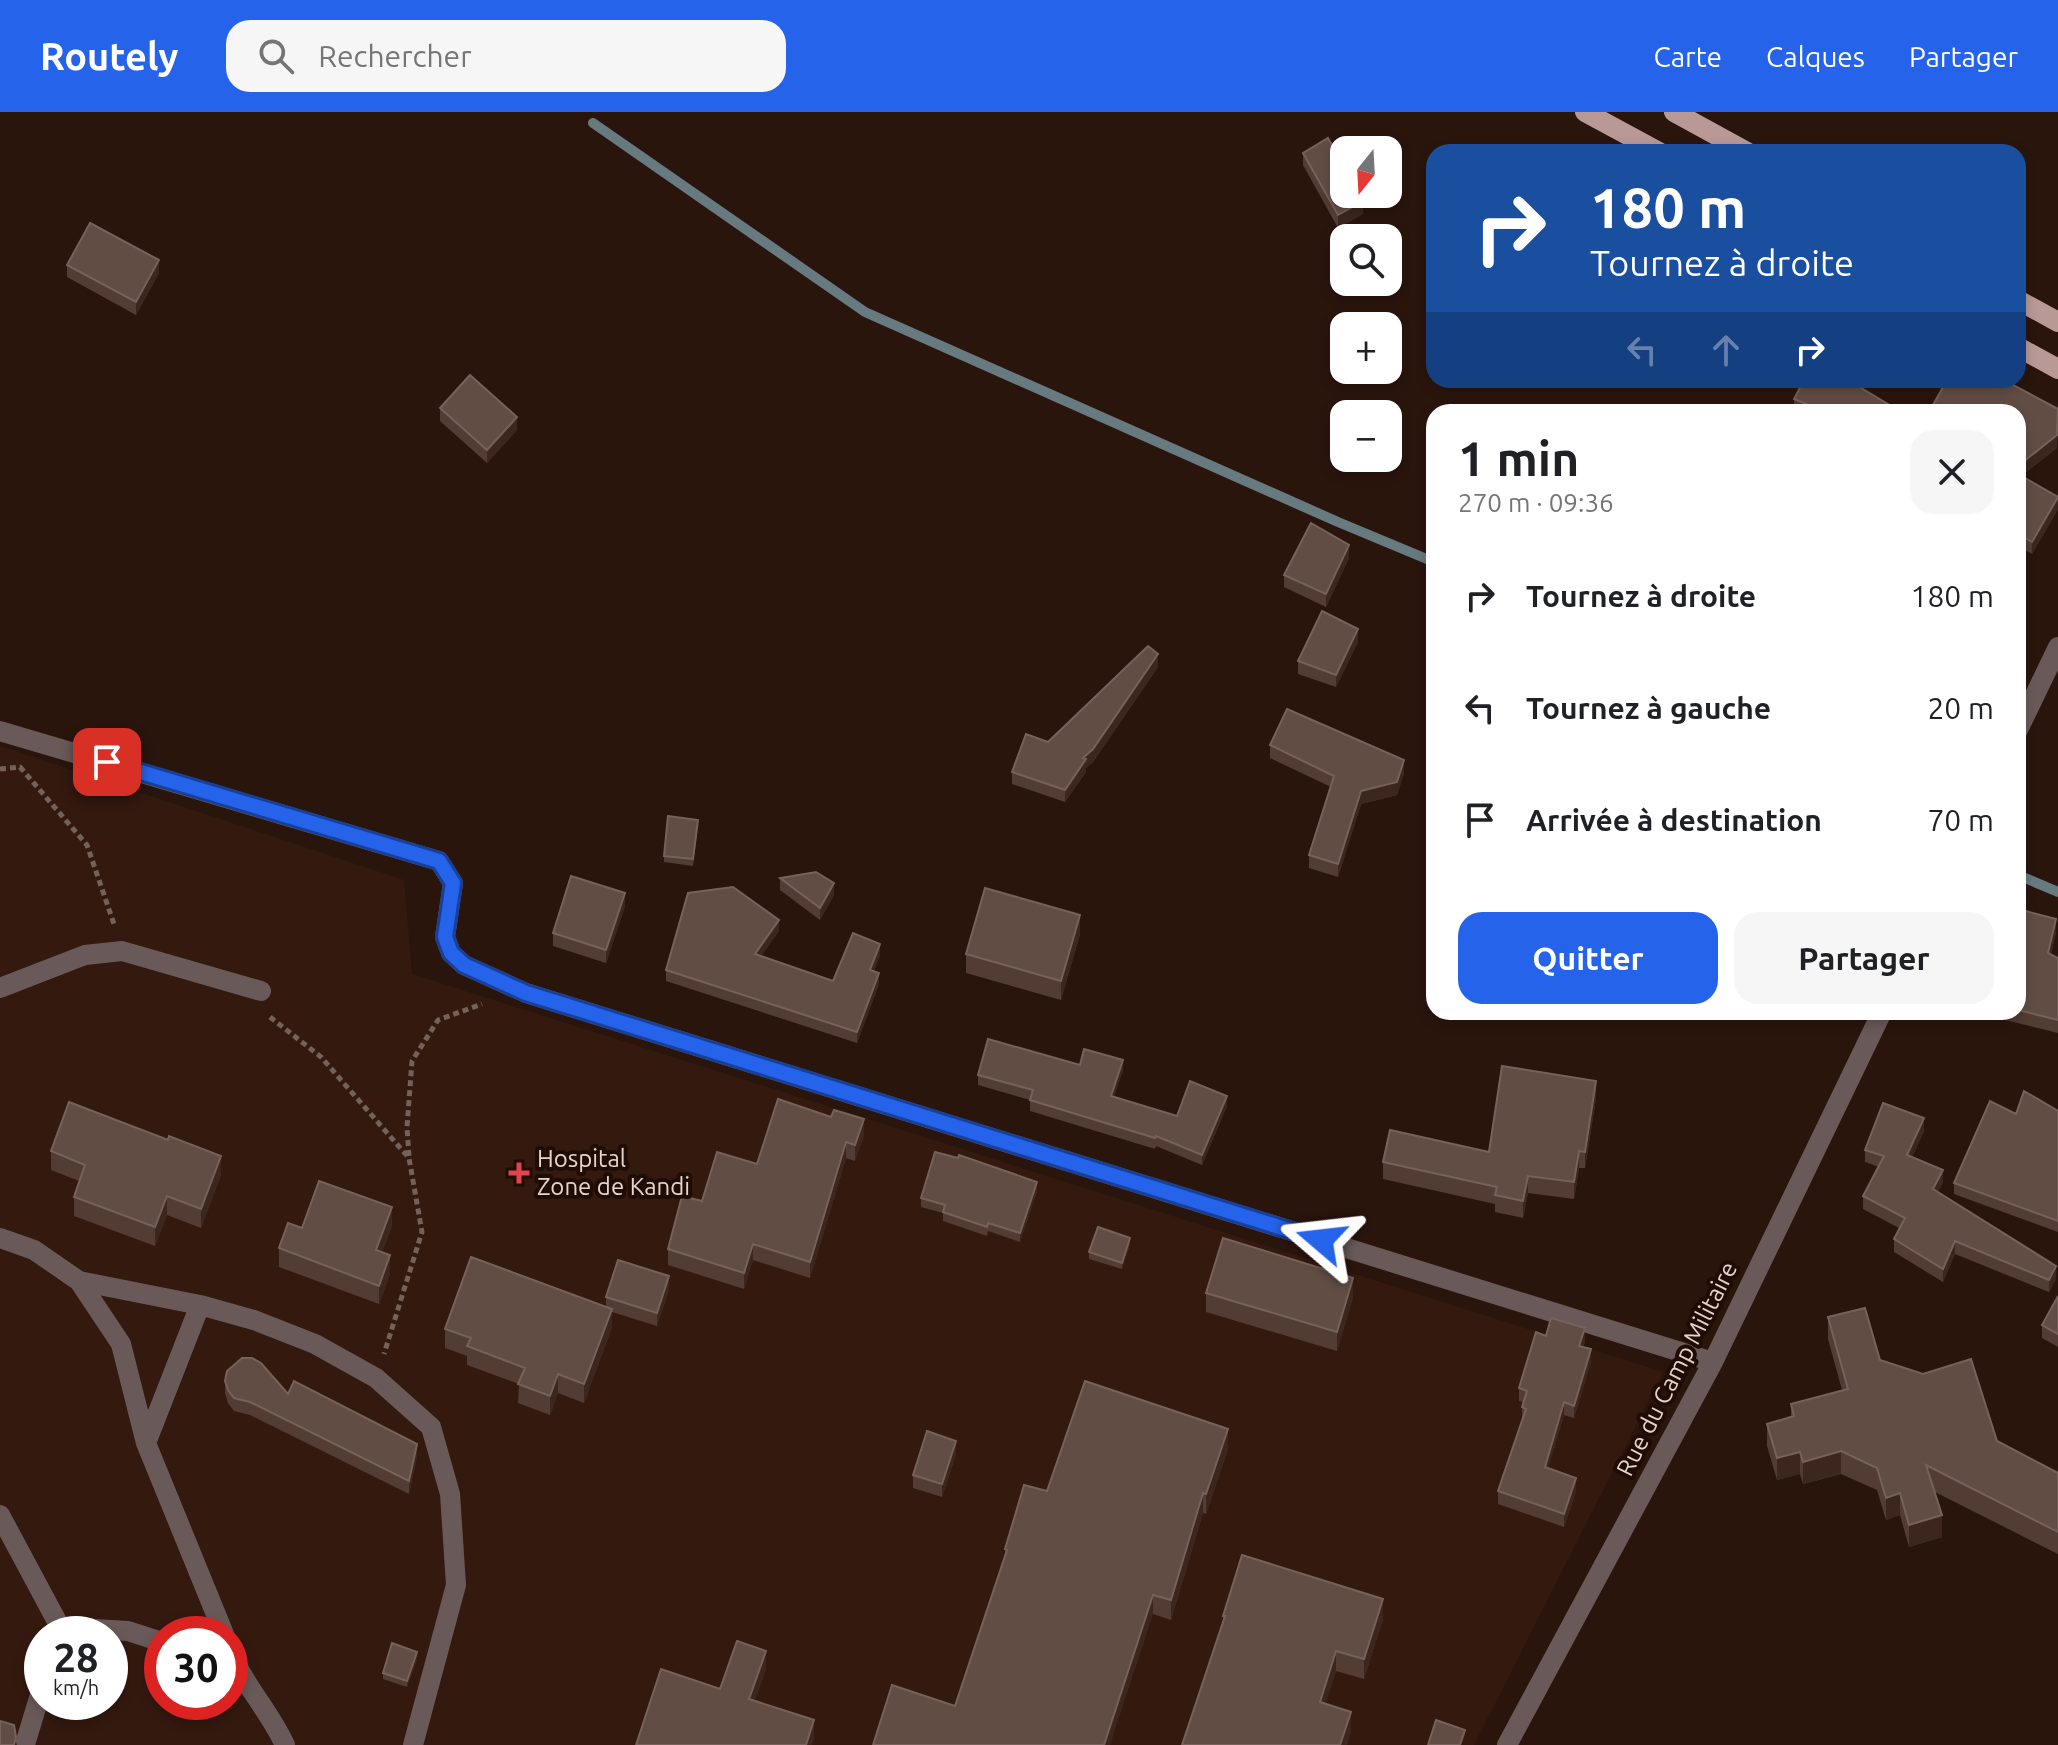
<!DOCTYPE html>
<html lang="fr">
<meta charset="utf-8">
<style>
body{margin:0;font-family:Ubuntu,sans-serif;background:#f6f6f6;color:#202124;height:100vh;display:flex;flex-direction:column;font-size:30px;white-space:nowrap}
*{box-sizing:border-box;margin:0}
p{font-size:26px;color:#757577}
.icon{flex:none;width:44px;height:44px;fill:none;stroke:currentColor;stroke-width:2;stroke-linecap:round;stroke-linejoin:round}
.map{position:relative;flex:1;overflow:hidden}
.drawer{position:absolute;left:1426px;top:292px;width:600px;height:616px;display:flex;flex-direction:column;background:#fff;border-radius:24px;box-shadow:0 4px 12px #0003}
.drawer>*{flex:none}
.hud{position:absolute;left:1426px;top:32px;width:600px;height:244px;border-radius:24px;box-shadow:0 4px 12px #0003;background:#1a4fa0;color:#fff;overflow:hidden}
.needle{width:52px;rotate:198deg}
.buttons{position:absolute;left:1330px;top:24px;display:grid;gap:16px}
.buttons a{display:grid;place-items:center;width:72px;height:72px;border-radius:16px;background:#fff;box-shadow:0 4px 12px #0003;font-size:40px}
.speed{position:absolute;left:24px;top:1504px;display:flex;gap:16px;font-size:40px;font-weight:700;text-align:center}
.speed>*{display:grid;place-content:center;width:104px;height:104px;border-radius:50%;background:#fff;box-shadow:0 4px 12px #0003;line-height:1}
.speed small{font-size:20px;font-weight:400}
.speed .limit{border:12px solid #d22;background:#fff;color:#111}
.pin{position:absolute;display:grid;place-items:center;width:68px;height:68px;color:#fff;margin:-34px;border-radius:16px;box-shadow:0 4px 12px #0006}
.me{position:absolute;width:88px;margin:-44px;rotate:287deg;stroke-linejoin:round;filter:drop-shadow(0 0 6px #0008)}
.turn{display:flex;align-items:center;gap:28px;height:168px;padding:0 32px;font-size:36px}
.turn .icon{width:104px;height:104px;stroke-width:2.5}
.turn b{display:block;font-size:56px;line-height:68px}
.lanes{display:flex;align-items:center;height:76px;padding:0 32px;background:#0003;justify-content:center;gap:40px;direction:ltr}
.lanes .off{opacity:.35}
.round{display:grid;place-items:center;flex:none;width:84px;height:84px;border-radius:24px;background:#f6f6f6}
.headline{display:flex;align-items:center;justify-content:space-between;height:136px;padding:0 32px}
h1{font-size:48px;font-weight:700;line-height:60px}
.cta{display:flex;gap:16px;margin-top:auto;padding:16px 32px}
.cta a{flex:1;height:92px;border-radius:24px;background:#2563eb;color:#fff;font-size:32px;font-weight:700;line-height:92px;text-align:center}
.cta a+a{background:#f6f6f6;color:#202124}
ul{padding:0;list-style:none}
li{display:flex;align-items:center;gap:24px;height:112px;padding:0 32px}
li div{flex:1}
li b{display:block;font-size:30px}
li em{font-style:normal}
header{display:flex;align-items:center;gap:48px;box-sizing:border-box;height:112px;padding:0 40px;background:#2563eb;color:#fff}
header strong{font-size:38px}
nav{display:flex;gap:44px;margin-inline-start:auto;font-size:28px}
.search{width:560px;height:72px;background:#f6f6f6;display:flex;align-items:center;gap:20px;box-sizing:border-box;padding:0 28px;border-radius:24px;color:#757577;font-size:30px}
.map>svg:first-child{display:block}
.built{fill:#34190f;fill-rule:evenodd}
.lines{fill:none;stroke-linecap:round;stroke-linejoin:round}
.stream{stroke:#667a80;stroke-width:10}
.path{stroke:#74615a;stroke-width:5;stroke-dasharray:6 4;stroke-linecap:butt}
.minor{stroke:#695a59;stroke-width:20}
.major{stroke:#b89997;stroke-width:20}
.wall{fill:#533c34}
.shaded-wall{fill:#3c261d}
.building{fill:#624d44;stroke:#76625a;stroke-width:2}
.route-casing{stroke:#184099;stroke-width:20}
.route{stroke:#2563eb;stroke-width:14}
.health-dot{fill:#e0444e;stroke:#200c05;stroke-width:3}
.labels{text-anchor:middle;stroke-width:8;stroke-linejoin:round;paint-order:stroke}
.poi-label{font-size:24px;fill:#e3d4ce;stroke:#200c05;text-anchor:start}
.street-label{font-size:24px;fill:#e3d4ce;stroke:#200c05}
</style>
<header>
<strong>Routely</strong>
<div class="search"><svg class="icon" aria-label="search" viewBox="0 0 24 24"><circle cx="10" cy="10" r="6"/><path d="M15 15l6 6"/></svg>Rechercher</div>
<nav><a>Carte</a><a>Calques</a><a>Partager</a></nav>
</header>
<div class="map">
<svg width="2058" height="1633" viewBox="0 0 2058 1633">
<rect width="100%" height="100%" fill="#2a150d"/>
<path class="built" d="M 0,634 L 404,768 L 412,862 L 1663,1260 L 1474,1633 L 0,1633 ZM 42,1522 L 110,1522 L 110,1590 L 42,1590 ZM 162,1522 L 230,1522 L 230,1590 L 162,1590 Z"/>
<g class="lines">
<path class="stream" d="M 593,11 L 865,200 L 1338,410 L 1434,450
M 2018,763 L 2058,780"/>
<path class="path" d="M 0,657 L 20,655 L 87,733 L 115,815
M 270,905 L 321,945 L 409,1046 L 422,1120 L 384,1242
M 409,1044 L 407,1015 L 412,949 L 438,908 L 482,892"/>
<path class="minor" d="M 2018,618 L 2058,535
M 0,619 L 439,749 L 453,771 L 445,825 L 451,841 L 464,853 L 526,881 L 1713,1250
M 0,876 L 85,843 L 122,839 L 261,879
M 0,1126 L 34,1138 L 79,1169 L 121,1232 L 146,1331
M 79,1169 L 200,1193 L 254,1208 L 315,1232 L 376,1266 L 431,1315 L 450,1382 L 456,1473 L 413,1633
M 200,1193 L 146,1331 L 224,1522
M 0,1403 L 60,1515 L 128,1519 L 162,1530
M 230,1538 C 243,1572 270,1600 285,1633
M 26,1629 L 42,1576
M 1507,1633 L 1713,1250 L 1882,900"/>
<path class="major" d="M 1585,0 L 1659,40
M 1674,0 L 1747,40
M 2018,188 L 2058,210
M 2018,235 L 2058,257"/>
</g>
<path class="wall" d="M 1303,41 L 1363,102 L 1338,116 L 1303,53 Z
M 67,153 L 159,161 L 136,203 L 67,165 Z
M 1858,274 L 1901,300 L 1794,299 L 1794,287 Z
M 440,296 L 517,318 L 487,351 L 440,309 Z
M 2018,300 L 2057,336 L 2021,364 L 2058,397 L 2032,442 L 2018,434 Z
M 1349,446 L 1326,495 L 1284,475 L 1284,463 Z
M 1358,530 L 1336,575 L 1298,562 L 1298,549 Z
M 1158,555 L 1093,650 L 1086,656 L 1086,660 L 1065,690 L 1012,672 L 1012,660 L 1048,630 Z
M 1270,633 L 1404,661 L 1397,683 L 1361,692 L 1338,765 L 1309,756 L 1309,743 L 1331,675 L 1270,646 Z
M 698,714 L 693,754 L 664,750 L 664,744 Z
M 780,766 L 834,783 L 820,808 L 780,778 Z
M 625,794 L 606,851 L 553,834 L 553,821 Z
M 2018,797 L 2056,820 L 2051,842 L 2058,846 L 2058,921 L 2005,908 L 2005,900 L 2018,900 Z
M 779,819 L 761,844 L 833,869 L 880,843 L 874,859 L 879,872 L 857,931 L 666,869 L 666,858 Z
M 1080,822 L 1061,888 L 966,861 L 966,842 Z
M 1080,953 L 1123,958 L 1114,984 L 1177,1004 L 1227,994 L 1202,1053 L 1156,1034 L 1155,1037 L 1030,999 L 1030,988 L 978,973 L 978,963 Z
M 1596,986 L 1585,1056 L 1579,1056 L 1574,1087 L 1528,1081 L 1523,1106 L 1495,1100 L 1495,1092 L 1383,1067 L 1383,1050 L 1489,1040 Z
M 2058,999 L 2058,1120 L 1954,1082 L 1954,1071 L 2016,1002 Z
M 1924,1019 L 1912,1045 L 1943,1070 L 1938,1080 L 2056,1167 L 2049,1180 L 1955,1142 L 1943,1170 L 1894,1140 L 1894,1127 L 1899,1116 L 1863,1097 L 1863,1084 L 1879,1055 L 1865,1050 L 1865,1038 Z
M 864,1023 L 855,1049 L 846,1046 L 810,1166 L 753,1148 L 744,1177 L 668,1153 L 668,1137 L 702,1089 L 757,1052 Z
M 51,1039 L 221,1063 L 201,1116 L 167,1103 L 155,1134 L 74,1104 L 74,1085 L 79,1069 L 51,1058 Z
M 1037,1079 L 1020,1130 L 988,1119 L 987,1124 L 943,1109 L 943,1101 L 921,1095 L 921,1086 Z
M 392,1114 L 382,1140 L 390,1162 L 379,1192 L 279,1155 L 279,1136 L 302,1116 Z
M 1130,1132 L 1122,1157 L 1089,1147 L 1089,1140 Z
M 669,1177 L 657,1214 L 612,1200 L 612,1215 L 584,1291 L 558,1281 L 550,1303 L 518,1291 L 519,1272 L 467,1253 L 467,1244 L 445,1236 L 445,1217 L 606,1195 L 606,1185 Z
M 1206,1181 L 1353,1185 L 1337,1239 L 1206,1200 Z
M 2058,1184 L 2058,1235 L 2042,1226 L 2042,1213 Z
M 1828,1205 L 1880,1248 L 1997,1329 L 2058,1361 L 2058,1442 L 1935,1380 L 1942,1425 L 1909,1435 L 1900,1403 L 1886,1408 L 1877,1378 L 1841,1362 L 1803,1372 L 1800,1362 L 1777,1368 L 1767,1334 L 1767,1312 L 1791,1305 L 1791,1292 L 1842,1278 L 1828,1227 Z
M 1546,1224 L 1585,1229 L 1583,1235 L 1591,1250 L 1574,1306 L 1564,1303 L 1548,1356 L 1576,1379 L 1564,1415 L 1498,1392 L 1498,1379 L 1522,1308 L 1522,1295 L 1523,1290 L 1519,1289 L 1519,1276 Z
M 225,1269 L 288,1282 L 417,1344 L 409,1382 L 250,1303 L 234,1299 L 228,1291 L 225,1281 Z
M 1228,1337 L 1206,1402 L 1203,1401 L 1171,1508 L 1153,1502 L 955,1594 L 1005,1445 L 1005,1437 L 1047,1379 Z
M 956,1342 L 942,1385 L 913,1376 L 913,1363 Z
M 1223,1504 L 1383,1507 L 1364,1567 L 1336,1559 L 1325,1591 L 1351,1620 L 1223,1511 Z
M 417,1547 L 407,1575 L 383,1567 L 383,1561 Z"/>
<path class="shaded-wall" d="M 1363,89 L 1363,102 L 1338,116 L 1338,103 Z
M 159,148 L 159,161 L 136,203 L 136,190 Z
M 1855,268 L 1862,268 L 1853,283 L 1853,271 Z
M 517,305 L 517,318 L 487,351 L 487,338 Z
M 2058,318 L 2057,336 L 2018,366 L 2018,354 Z
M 2058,385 L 2058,397 L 2032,442 L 2032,430 Z
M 1349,433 L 1349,446 L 1326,495 L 1326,482 Z
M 1358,517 L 1358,530 L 1336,575 L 1336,563 Z
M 1158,542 L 1158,555 L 1093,650 L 1086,656 L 1086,660 L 1065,690 L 1065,678 L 1083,646 Z
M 2025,551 L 2025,563 L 2018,579 L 2018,567 Z
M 1404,648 L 1404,661 L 1397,683 L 1361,692 L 1338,765 L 1338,752 L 1361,679 Z
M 834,771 L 834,783 L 820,808 L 820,796 Z
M 625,781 L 625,794 L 606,851 L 606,838 Z
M 1080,803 L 1080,822 L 1061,888 L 1061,869 Z
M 2056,807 L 2056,820 L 2048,854 L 2048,841 Z
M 779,808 L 779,819 L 755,853 L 755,842 Z
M 880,832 L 880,843 L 870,869 L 870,858 Z
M 879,861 L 879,872 L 857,931 L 857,920 Z
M 1123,948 L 1123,958 L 1111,994 L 1111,984 Z
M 1596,969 L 1596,986 L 1585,1056 L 1585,1040 Z
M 1227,984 L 1227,994 L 1202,1053 L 1202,1043 Z
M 1924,1006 L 1924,1019 L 1907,1056 L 1907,1043 Z
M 864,1007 L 864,1023 L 855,1049 L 855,1033 Z
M 846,1030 L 846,1046 L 810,1166 L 810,1150 Z
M 1579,1039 L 1579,1056 L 1574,1087 L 1574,1070 Z
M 221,1044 L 221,1063 L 201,1116 L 201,1097 Z
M 1943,1058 L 1943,1070 L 1933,1090 L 1933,1077 Z
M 1528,1064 L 1528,1081 L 1523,1106 L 1523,1089 Z
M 1037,1070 L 1037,1079 L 1020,1130 L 1020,1121 Z
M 167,1084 L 167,1103 L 155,1134 L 155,1115 Z
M 392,1095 L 392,1114 L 376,1157 L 376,1138 Z
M 1130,1126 L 1130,1132 L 1122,1157 L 1122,1151 Z
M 1955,1129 L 1955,1142 L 1943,1170 L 1943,1157 Z
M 753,1132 L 753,1148 L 744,1177 L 744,1161 Z
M 390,1143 L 390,1162 L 379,1192 L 379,1174 Z
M 2056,1154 L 2056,1167 L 2049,1180 L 2049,1168 Z
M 669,1164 L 669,1177 L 657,1214 L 657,1201 Z
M 1353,1166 L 1353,1185 L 1337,1239 L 1337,1220 Z
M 612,1197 L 612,1215 L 584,1291 L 584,1272 Z
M 1585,1216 L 1585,1229 L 1579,1247 L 1579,1234 Z
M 1591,1237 L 1591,1250 L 1574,1306 L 1574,1294 Z
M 558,1262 L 558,1281 L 550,1303 L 550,1284 Z
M 1564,1290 L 1564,1303 L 1545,1368 L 1545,1355 Z
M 1228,1317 L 1228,1337 L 1206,1402 L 1206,1382 Z
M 956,1329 L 956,1342 L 942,1385 L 942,1372 Z
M 417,1332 L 417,1344 L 409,1382 L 409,1369 Z
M 1841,1339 L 1841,1362 L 1803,1372 L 1803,1350 Z
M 1800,1340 L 1800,1362 L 1777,1368 L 1777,1346 Z
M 1576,1366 L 1576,1379 L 1564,1415 L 1564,1402 Z
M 1203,1381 L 1203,1401 L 1171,1508 L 1171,1488 Z
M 1900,1381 L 1900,1403 L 1886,1408 L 1886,1386 Z
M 1942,1403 L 1942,1425 L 1909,1435 L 1909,1413 Z
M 1153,1483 L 1153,1502 L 1110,1633 L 1104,1633 Z
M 1383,1487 L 1383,1507 L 1364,1567 L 1364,1547 Z
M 766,1539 L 766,1558 L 749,1605 L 749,1587 Z
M 1336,1539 L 1336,1559 L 1320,1609 L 1320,1590 Z
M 417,1540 L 417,1547 L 407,1575 L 407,1569 Z
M 1351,1600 L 1351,1620 L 1347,1633 L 1340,1633 Z
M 814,1608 L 814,1627 L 812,1633 L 806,1633 Z"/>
<path class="building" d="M 1328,26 L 1344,55 L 1344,82 L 1359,82 L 1363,89 L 1338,103 L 1303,41 Z
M 90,111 L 159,148 L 136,190 L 67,153 Z
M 470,263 L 517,305 L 487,338 L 440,296 Z
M 1804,268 L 1855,268 L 1853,271 L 1901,300 L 1826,300 L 1794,287 Z
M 1947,268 L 2004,268 L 2058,297 L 2057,323 L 2018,354 L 2018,300 L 1929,300 Z
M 2018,362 L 2058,385 L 2032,430 L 2018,422 Z
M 1311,411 L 1349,433 L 1326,482 L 1284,463 Z
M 1322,499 L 1358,517 L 1336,563 L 1298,549 Z
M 1148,534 L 1158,542 L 1093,637 L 1083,646 L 1086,647 L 1065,678 L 1012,660 L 1026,622 L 1048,630 Z
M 2018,548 L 2025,551 L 2018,567 Z
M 1287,597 L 1404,648 L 1397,670 L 1361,679 L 1338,752 L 1309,743 L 1334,664 L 1270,633 Z
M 668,704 L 698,708 L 693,747 L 664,744 Z
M 816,760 L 834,771 L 820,796 L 780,766 Z
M 571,764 L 625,781 L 606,838 L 553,821 Z
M 733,775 L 779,808 L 755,842 L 833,869 L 853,821 L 880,832 L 870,858 L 879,861 L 857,920 L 666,858 L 688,781 Z
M 985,776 L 1080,803 L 1061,869 L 966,842 Z
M 2018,797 L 2056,807 L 2048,841 L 2058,846 L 2058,908 L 2018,898 Z
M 988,927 L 1080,953 L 1084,937 L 1123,948 L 1111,984 L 1177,1004 L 1190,969 L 1227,984 L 1202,1043 L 1156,1024 L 1155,1026 L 1030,988 L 1033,978 L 978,963 Z
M 1502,954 L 1596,969 L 1585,1040 L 1579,1039 L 1574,1070 L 1528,1064 L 1523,1089 L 1495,1083 L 1497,1075 L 1383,1050 L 1390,1018 L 1489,1040 Z
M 2024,979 L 2058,999 L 2058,1109 L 1954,1071 L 1990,989 L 2016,1002 Z
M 778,987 L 831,1005 L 834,998 L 864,1007 L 855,1033 L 846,1030 L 810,1150 L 753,1132 L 744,1161 L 668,1137 L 682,1084 L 702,1089 L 717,1040 L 757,1052 Z
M 69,990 L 168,1028 L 169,1024 L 221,1044 L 201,1097 L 167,1084 L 155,1115 L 74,1085 L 85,1053 L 51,1039 Z
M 1883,991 L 1924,1006 L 1907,1043 L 1943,1058 L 1933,1077 L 2056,1154 L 2049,1168 L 1955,1129 L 1943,1157 L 1894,1127 L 1905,1106 L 1863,1084 L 1884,1044 L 1865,1038 Z
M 935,1040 L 958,1046 L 959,1043 L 1037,1070 L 1020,1121 L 988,1111 L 987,1115 L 943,1100 L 945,1093 L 921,1086 Z
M 319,1069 L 392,1095 L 376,1138 L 390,1143 L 379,1174 L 279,1136 L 288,1111 L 302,1116 Z
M 1098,1115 L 1130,1126 L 1122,1151 L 1089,1140 Z
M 1223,1126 L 1353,1166 L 1337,1220 L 1206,1181 Z
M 471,1145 L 612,1197 L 584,1272 L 558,1262 L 550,1284 L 518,1272 L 525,1256 L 467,1234 L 471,1226 L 445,1217 Z
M 618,1148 L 669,1164 L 657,1201 L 606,1185 Z
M 2058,1184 L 2058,1222 L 2042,1213 Z
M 1865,1196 L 1880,1248 L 1923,1262 L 1971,1247 L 1997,1329 L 2058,1361 L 2058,1420 L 1926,1353 L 1942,1403 L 1909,1413 L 1900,1381 L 1886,1386 L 1877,1356 L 1841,1339 L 1803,1350 L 1800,1340 L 1777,1346 L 1767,1312 L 1794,1304 L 1791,1292 L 1848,1277 L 1828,1205 Z
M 1551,1206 L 1585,1216 L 1579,1234 L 1591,1237 L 1574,1294 L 1564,1290 L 1545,1355 L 1576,1366 L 1564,1402 L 1498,1379 L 1526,1297 L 1522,1295 L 1527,1279 L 1519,1276 L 1536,1220 L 1546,1224 Z
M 242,1246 L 252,1246 L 261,1251 L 288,1282 L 294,1269 L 417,1332 L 409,1369 L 250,1290 L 234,1286 L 228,1278 L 225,1269 L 227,1259 Z
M 1085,1269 L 1228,1317 L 1206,1382 L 1203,1381 L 1171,1488 L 1153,1483 L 1104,1633 L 873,1633 L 892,1573 L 955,1594 L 1007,1438 L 1005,1437 L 1024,1373 L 1047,1379 Z
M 927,1319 L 956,1329 L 942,1372 L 913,1363 Z
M 1242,1443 L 1383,1487 L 1364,1547 L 1336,1539 L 1320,1590 L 1351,1600 L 1340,1633 L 1182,1633 L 1225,1504 L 1223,1504 Z
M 737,1529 L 766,1539 L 749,1587 L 814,1608 L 806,1633 L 636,1633 L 661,1557 L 720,1577 Z
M 392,1531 L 417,1540 L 407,1569 L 383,1561 Z
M 1436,1608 L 1465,1618 L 1460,1633 L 1428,1633 Z
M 0,1609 L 14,1613 L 16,1625 L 14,1633 L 0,1633 Z"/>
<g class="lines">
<g class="route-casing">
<path id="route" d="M 107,650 L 439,749 L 453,771 L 445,825 L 451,841 L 464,853 L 526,881 L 1321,1128"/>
</g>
<use href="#route" class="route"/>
</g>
<path class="health-dot" d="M515 1049h8v8h8v8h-8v8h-8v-8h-8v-8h8z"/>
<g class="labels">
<g class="poi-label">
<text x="537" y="1055">Hospital<tspan x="537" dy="28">Zone de Kandi</tspan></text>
</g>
<g class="street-label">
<text transform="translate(1677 1257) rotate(-63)" y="8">Rue du Camp Militaire</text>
</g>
</g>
</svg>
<div class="buttons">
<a><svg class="needle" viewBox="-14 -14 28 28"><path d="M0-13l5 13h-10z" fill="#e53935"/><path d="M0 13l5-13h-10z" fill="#757577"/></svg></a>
<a><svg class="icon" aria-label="search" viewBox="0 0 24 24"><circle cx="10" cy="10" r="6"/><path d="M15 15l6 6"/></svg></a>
<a>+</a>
<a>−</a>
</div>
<div class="speed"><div>28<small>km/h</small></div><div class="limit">30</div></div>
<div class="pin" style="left:107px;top:650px;background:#d93025"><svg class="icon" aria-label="arrive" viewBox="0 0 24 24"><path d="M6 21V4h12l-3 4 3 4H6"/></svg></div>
<svg class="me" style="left:1321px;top:1128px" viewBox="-20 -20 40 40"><path d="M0-17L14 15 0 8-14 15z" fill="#2563eb" stroke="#fff" stroke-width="4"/></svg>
<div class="hud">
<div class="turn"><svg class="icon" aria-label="right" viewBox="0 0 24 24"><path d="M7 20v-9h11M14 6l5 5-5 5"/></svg><div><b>180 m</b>Tournez à droite</div></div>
<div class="lanes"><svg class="icon off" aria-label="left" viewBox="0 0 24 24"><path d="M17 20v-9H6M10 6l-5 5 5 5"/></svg><svg class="icon off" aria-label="ahead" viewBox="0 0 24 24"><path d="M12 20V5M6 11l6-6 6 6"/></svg><svg class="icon" aria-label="right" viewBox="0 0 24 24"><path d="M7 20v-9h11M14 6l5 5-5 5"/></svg></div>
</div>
<section class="drawer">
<div class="headline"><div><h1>1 min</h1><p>270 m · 09:36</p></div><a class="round"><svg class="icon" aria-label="close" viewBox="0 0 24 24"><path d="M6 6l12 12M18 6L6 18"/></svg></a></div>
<ul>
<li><svg class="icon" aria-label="right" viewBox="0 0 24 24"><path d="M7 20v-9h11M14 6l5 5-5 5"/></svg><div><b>Tournez à droite</b></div><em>180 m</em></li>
<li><svg class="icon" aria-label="left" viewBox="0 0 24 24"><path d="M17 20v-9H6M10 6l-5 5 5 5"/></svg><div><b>Tournez à gauche</b></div><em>20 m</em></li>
<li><svg class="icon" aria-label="arrive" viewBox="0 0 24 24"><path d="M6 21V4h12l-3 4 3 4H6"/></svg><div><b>Arrivée à destination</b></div><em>70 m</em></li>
</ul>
<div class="cta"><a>Quitter</a><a>Partager</a></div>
</section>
</div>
